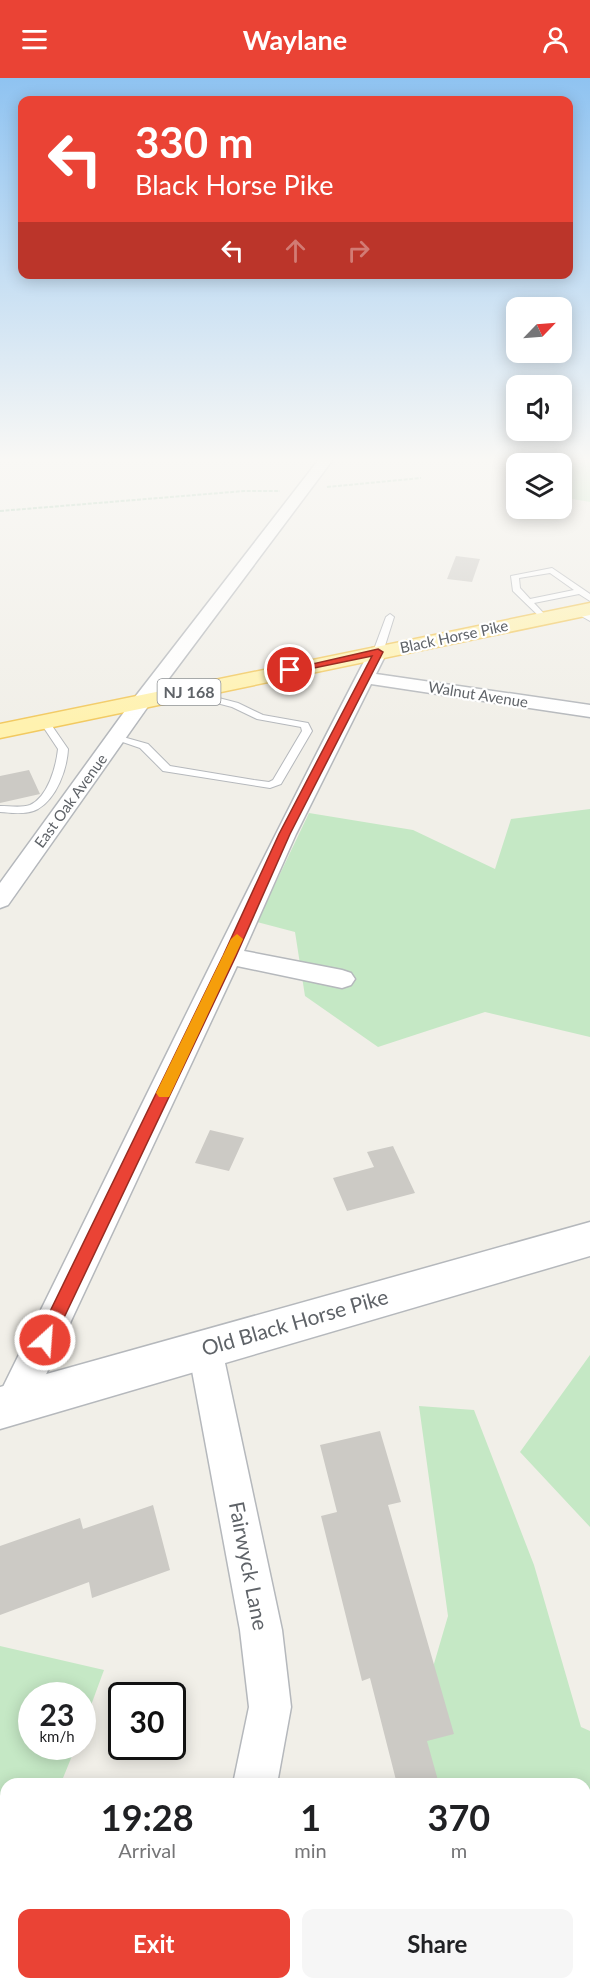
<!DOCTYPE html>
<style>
body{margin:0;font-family:Lato,sans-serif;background:#f6f6f6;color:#202124;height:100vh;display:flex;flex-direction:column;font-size:22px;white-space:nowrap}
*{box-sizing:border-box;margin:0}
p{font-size:20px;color:#757577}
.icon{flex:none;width:33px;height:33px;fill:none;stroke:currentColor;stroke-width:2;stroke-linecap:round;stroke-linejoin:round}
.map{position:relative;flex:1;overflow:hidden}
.drawer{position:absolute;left:0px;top:1700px;width:591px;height:212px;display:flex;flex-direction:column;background:#fff;border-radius:18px 18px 0 0;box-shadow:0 3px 15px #0003}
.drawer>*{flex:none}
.guide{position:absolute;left:18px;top:18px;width:555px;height:183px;border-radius:12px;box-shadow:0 3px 15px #0003;background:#ea4335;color:#fff;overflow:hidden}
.needle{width:39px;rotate:65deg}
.fabs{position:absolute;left:506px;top:219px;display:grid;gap:12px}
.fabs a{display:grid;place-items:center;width:66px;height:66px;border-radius:12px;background:#fff;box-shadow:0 3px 15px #0003;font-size:30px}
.speed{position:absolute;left:18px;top:1604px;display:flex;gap:12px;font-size:30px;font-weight:700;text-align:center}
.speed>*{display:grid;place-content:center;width:78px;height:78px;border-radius:50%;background:#fff;box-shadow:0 3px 15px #0003;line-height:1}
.speed small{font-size:15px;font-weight:400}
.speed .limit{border:3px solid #111;border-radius:9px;background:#fff;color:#111}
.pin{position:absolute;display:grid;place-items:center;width:51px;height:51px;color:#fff;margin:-26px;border:3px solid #fff;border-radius:50%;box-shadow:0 2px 6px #0007}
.me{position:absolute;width:66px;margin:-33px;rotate:26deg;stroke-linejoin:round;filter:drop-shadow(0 0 4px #0008)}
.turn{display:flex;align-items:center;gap:21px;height:126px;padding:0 18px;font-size:27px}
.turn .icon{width:78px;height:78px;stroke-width:2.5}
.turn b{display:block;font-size:42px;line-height:51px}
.lanes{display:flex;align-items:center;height:57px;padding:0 18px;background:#0003;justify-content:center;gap:30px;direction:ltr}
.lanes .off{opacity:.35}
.eta{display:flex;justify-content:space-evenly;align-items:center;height:102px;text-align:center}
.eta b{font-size:36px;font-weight:700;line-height:42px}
.button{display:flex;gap:12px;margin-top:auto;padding:12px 18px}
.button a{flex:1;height:69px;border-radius:12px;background:#ea4335;color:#fff;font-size:24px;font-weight:700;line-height:69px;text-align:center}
.button a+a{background:#f6f6f6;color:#202124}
header{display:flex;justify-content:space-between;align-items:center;height:78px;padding:0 18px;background:#ea4335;color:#fff;font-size:27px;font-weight:700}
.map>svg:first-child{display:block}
.green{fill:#c5e8c5}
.building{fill:#cccac5}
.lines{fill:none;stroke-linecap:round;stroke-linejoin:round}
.service-casing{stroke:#b5b8bc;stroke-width:2}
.minor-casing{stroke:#b5b8bc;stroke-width:3}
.tertiary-casing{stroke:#b5b8bc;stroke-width:3}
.primary-casing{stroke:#f2c960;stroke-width:3}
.path{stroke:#9cc7a9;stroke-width:2;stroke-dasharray:4 1.5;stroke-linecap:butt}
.service{fill:#fff;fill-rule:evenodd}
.minor{fill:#fff;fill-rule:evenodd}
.tertiary{fill:#fff;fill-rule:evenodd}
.primary{fill:#fff2af;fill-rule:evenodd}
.route{fill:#ea4335;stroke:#982c22;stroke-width:1.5}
.slow{fill:#f59e0b}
.labels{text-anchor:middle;stroke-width:4.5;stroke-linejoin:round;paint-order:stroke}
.far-street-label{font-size:15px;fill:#5f6368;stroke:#fff}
.shield{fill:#fff;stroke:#8f9295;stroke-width:1.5}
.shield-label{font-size:16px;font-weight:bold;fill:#5f6368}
.near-street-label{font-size:21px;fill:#5f6368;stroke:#fff}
</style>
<header><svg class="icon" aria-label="menu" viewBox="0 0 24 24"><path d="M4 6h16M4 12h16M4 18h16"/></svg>Waylane<svg class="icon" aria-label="person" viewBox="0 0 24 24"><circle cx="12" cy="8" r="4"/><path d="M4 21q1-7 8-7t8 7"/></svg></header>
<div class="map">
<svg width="590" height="1910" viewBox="0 0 590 1910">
<rect width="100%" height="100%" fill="#f1efe8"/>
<path class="green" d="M 538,380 L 590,380 L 590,424 L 561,419 L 561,386 L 536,385 Z
M 590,731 L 590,959 L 485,934 L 378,969 L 305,918 L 295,854 L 257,844 L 309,735 L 413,752 L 495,791 L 511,741 Z
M 590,1277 L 590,1449 L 520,1374 Z
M 419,1328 L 474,1332 L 534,1487 L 581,1649 L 590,1653 L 590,1910 L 431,1910 L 432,1905 L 585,1905 L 585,1706 L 424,1705 L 414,1654 L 448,1538 Z
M 0,1568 L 104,1592 L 83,1649 L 82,1617 L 32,1617 L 32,1668 L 76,1668 L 61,1705 L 6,1706 L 6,1854 L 0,1870 Z"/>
<path class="building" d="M 456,478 L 480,481 L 472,504 L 447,501 Z
M 29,692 L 40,716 L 0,725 L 0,698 Z
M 210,1052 L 244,1060 L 229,1093 L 195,1085 Z
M 393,1068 L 415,1115 L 347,1133 L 333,1100 L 374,1089 L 367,1074 Z
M 380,1353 L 401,1424 L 388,1427 L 454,1656 L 427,1663 L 439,1706 L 397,1706 L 370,1600 L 362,1603 L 321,1438 L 337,1434 L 320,1367 Z
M 153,1427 L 170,1492 L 92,1520 L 89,1504 L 0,1537 L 0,1468 L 80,1440 L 83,1451 Z"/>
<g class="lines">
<g class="service-casing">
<path id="service" d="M 552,490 L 590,516 L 590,523 L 579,516 L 534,525 L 548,540 L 544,543 L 513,513 L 511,498 ZM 550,495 L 574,512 L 530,521 L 520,510 L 519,500 Z
M 576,531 L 582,531 L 590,536 L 590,543 L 576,535 Z
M 390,536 L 394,539 L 383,574 L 375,576 L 373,574 L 386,539 Z
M 196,610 L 202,610 L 215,619 L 238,625 L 263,637 L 308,645 L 312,653 L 281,706 L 270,710 L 163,693 L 140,670 L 111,660 L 116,657 L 148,666 L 170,688 L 254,702 L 269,704 L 273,702 L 302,653 L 301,649 L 257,641 L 232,629 L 209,623 L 196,614 Z
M 45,641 L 48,642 L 68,671 C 67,691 57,720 38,731 C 27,737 12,735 0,734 L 0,728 C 9,728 21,730 30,727 C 48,719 56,689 58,671 L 40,644 Z"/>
</g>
<g class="minor-casing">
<path id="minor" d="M 320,380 L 334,380 L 149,627 L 8,827 L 0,830 L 0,805 L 135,619 Z
M 378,569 L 384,570 L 387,574 L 376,596 L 590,627 L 590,639 L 371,606 L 296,756 L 244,873 L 342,892 L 351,895 L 355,901 L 351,907 L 342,910 L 237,888 L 27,1337 L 14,1342 L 1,1337 L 1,1313 C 123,1066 242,818 369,574 L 372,570 Z
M 205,1255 L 217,1260 L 222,1271 L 282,1552 L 291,1629 L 277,1706 L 233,1706 L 249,1629 L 240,1552 L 188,1271 L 193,1260 Z
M 181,1905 L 231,1905 L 229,1910 L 179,1910 Z"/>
</g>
<g class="tertiary-casing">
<path id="tertiary" d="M 590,1144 L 590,1178 L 0,1351 L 0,1309 Z"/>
</g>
<g class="primary-casing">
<path id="primary" d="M 590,525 L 590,537 L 0,660 L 0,646 Z"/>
</g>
<path class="path" d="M 327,409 L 421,400
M 0,433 L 244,413 L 280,413"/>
<use href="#service" class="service"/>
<use href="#minor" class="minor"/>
<use href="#tertiary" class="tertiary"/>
<use href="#primary" class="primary"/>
</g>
<linearGradient id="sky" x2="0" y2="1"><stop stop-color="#8fc3f1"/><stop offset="0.59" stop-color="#f9f8f5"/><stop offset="1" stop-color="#f9f8f5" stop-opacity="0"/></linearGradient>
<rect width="590" height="647" fill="url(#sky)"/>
<path class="route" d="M 378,571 L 383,574 L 290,756 L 236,878 L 51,1267 L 45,1269 L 39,1267 L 37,1262 L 39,1256 L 223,878 L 279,756 L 372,578 L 290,595 L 286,592 Z"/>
<path class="slow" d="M 237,856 L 243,861 L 171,1015 L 169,1019 L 159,1019 L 156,1015 L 231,861 Z"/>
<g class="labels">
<g class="far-street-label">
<text transform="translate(454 559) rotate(-12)" y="5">Black Horse Pike</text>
<text transform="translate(478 617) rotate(9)" y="5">Walnut Avenue</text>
<text transform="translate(71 723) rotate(-54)" y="5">East Oak Avenue</text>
</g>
<rect class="shield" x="157.5" y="601" width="63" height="26" rx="4.5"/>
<g class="shield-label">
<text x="189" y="620">NJ 168</text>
</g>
<g class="near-street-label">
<text transform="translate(295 1245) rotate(-16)" y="7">Old Black Horse Pike</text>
<text transform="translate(248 1488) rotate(79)" y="7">Fairwyck Lane</text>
</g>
</g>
</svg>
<div class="fabs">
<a><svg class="needle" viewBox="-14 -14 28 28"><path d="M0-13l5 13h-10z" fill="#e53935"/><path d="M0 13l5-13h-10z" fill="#757577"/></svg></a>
<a><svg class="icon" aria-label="sound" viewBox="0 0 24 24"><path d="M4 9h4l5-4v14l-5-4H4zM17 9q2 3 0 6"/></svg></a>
<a><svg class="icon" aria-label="layers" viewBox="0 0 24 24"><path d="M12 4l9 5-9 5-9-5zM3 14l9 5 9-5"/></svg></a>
</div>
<div class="speed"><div>23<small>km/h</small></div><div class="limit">30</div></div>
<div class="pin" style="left:290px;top:592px;background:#d93025"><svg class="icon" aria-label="arrive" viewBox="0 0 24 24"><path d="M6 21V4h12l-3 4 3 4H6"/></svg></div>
<svg class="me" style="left:45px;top:1262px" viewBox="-20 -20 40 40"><circle r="17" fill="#ea4335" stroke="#fff" stroke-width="3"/><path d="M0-11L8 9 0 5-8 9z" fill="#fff"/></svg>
<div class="guide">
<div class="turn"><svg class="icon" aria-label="left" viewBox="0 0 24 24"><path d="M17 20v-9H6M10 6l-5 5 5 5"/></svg><div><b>330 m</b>Black Horse Pike</div></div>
<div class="lanes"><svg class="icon" aria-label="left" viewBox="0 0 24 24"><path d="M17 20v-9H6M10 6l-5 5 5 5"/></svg><svg class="icon off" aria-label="ahead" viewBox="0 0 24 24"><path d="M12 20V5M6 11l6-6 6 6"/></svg><svg class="icon off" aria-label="right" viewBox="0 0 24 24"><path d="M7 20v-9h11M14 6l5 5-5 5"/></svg></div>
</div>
<section class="drawer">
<div class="eta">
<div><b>19:28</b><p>Arrival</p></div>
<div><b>1</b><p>min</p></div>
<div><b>370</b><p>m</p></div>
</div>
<div class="button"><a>Exit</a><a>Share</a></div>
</section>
</div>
